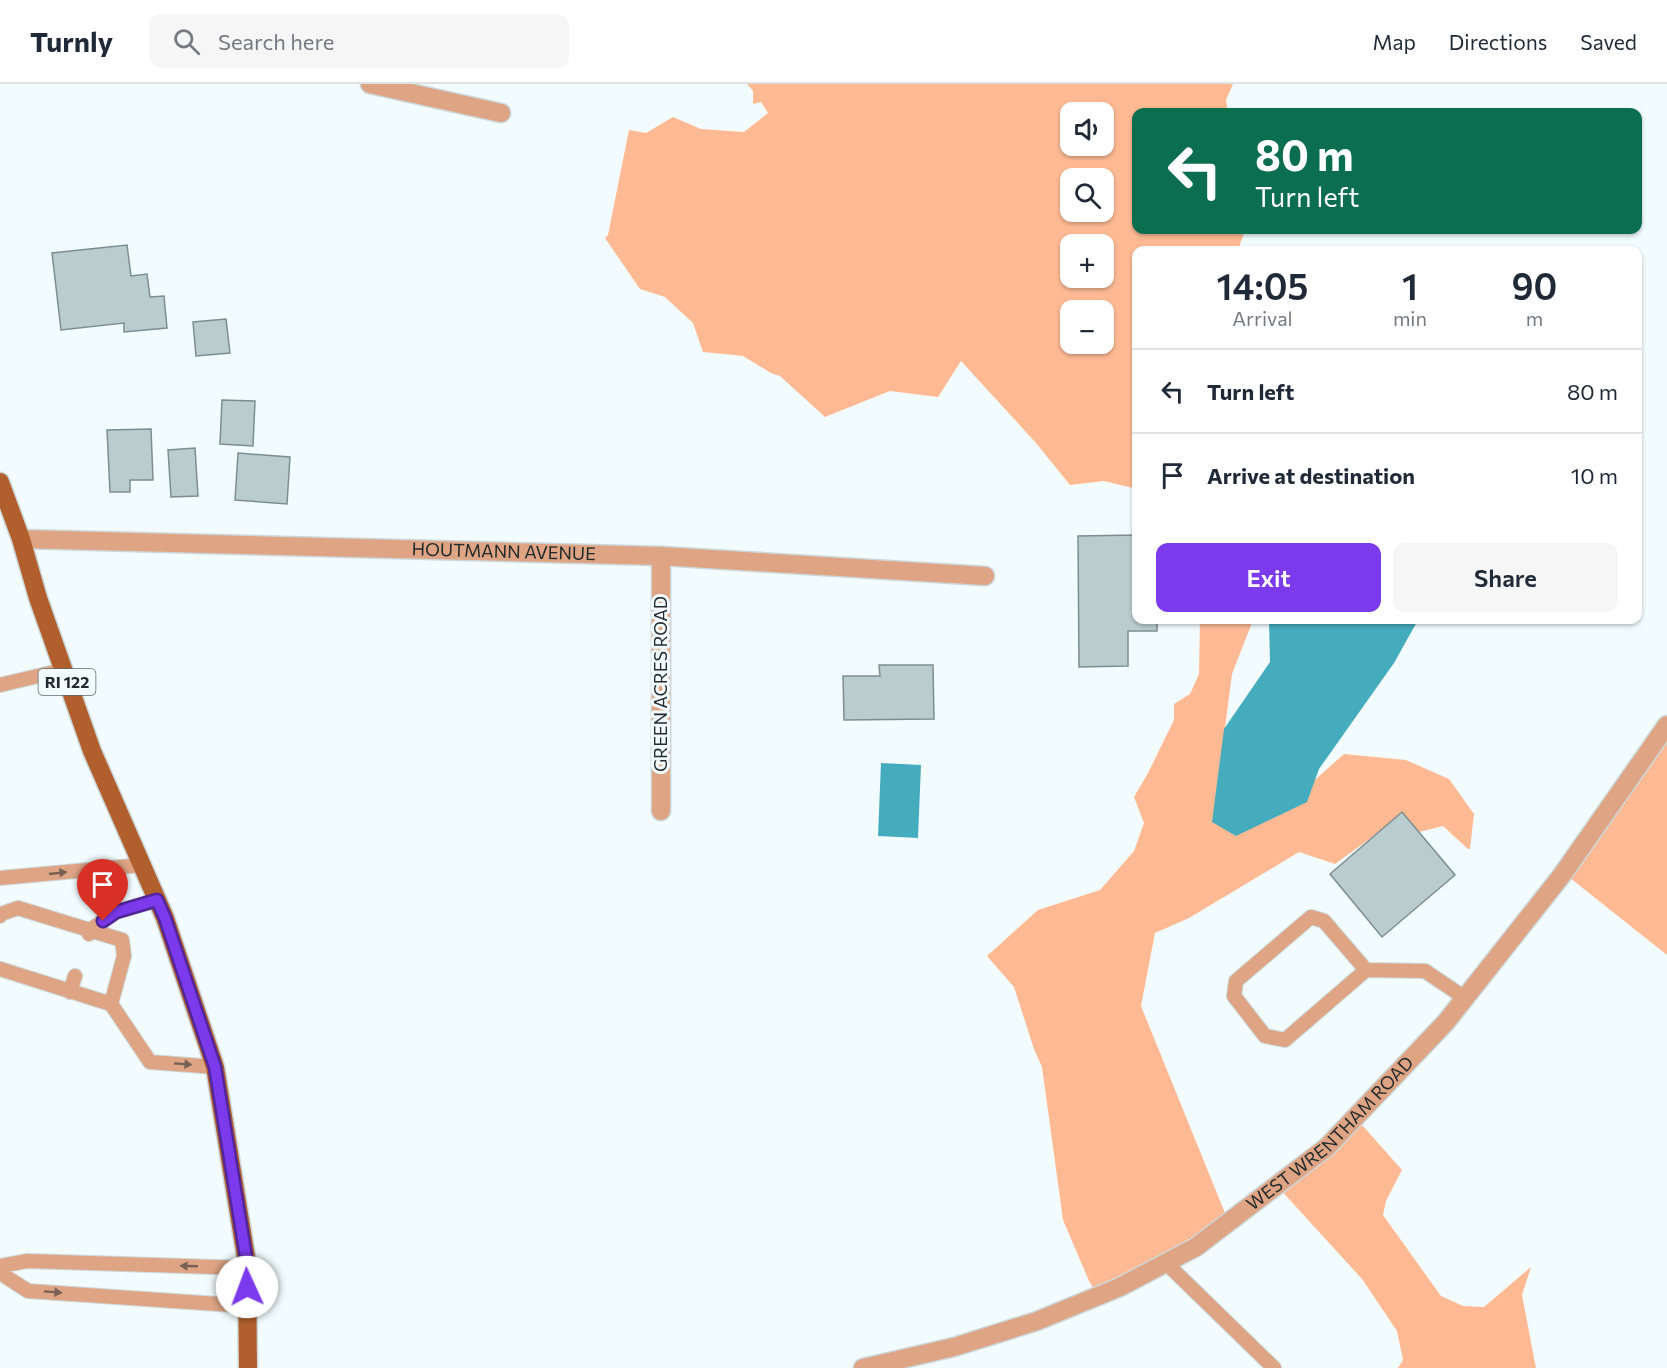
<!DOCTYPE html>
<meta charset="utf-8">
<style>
body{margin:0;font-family:Commissioner,sans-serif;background:#f6f6f7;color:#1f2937;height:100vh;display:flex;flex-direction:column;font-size:22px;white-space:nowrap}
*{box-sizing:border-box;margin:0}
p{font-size:20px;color:#747a83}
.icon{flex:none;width:33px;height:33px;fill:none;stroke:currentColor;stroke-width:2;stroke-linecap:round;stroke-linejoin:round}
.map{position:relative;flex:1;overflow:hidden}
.panel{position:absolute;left:1132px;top:162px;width:510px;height:378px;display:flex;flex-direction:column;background:#fff;border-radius:12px;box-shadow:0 2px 4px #0004}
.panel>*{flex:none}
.top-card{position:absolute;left:1132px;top:24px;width:510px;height:126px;border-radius:12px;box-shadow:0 2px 4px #0004;background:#0b6e4f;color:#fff;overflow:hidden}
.buttons{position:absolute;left:1060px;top:18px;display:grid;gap:12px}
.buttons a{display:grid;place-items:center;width:54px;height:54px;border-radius:12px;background:#fff;box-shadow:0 2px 4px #0004;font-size:30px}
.pin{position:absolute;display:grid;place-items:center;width:51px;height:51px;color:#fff;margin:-62px -26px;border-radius:50% 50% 50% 0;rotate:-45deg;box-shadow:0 0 6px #0007}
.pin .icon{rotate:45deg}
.me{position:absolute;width:66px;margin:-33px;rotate:358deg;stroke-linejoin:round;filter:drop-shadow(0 0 4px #0008)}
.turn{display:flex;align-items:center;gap:21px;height:126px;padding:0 24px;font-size:27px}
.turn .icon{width:78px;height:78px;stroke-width:2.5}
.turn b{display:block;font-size:42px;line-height:51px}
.eta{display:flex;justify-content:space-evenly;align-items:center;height:102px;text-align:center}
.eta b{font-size:36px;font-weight:600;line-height:42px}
.button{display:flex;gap:12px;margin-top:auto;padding:12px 24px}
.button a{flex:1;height:69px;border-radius:12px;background:#7c3aed;color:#fff;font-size:24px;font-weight:600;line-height:69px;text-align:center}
.button a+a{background:#f6f6f7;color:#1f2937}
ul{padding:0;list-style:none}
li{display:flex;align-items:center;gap:18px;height:84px;padding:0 24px;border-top:2px solid #e0e1e3}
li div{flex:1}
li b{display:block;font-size:22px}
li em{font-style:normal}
header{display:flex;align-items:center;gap:36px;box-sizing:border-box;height:84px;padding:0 30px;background:#fff;border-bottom:2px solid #e0e1e3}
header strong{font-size:28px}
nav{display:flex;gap:33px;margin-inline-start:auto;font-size:21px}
.search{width:420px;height:54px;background:#f6f6f7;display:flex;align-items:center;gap:15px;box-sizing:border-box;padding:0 21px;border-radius:12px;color:#747a83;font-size:22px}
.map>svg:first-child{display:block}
.green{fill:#ffba94;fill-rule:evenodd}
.water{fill:#44acbd}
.building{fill:#bbcccf;stroke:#7d8e90;stroke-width:1.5}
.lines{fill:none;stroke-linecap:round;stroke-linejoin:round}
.service-casing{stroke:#cdd6d8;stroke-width:16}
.minor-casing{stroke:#cdd6d8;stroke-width:21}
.tertiary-casing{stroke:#cdd6d8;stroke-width:21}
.primary-casing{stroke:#cdd6d8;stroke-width:21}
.service{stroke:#dea484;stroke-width:14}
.minor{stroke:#dea484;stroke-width:18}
.tertiary{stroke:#dea484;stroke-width:18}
.primary{stroke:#b15f2c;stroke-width:18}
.oneway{fill:#786154}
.route-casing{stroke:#51269a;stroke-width:15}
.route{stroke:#7c3aed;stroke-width:10}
.labels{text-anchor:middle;stroke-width:6;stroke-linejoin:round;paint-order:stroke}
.shield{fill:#f2fcfe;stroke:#626a6b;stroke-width:1.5}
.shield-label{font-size:16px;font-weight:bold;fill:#242b2c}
.street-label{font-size:18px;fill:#242b2c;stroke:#f2fcfe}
</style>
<header>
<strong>Turnly</strong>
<div class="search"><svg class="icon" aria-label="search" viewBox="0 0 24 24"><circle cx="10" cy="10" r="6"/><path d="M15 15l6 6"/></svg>Search here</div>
<nav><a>Map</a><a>Directions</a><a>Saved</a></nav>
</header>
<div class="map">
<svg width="1667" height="1284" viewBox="0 0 1667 1284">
<rect width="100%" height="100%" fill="#f2fcfe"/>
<path class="green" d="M 747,0 L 1233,0 L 1226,16 L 1228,28 L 1137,28 L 1137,146 L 1245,146 L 1238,166 L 1137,166 L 1137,405 L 1104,397 L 1070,401 L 1036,359 L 961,277 L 938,313 L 890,307 L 825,333 L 780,292 L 771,289 L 743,272 L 703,268 L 693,239 L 665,213 L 640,205 L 605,154 L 608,151 L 629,46 L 646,49 L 673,33 L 701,45 L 744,48 L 768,29 L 761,18 L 753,20 L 753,7 ZM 1104,28 L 1104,62 L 1071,62 L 1071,28 ZM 1104,94 L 1104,128 L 1071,128 L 1071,94 ZM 1104,160 L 1104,194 L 1071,194 L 1071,160 ZM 1104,226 L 1104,260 L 1071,260 L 1071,226 Z
M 1200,536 L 1253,536 L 1232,590 L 1220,682 L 1283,724 L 1344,670 L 1406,676 L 1449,695 L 1474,730 L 1470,765 L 1468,765 L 1443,742 L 1419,748 L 1397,735 L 1335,780 L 1299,768 L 1189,834 L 1155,849 L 1141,922 L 1227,1134 L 1222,1143 L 1095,1207 L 1089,1197 L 1063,1136 L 1042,983 L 1034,965 L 1014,903 L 987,872 L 1038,826 L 1100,806 L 1134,767 L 1144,739 L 1134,713 L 1148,689 L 1174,636 L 1174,620 L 1190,610 L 1199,590 Z
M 1667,638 L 1667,871 L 1565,790 Z
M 1354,1032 L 1402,1086 L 1386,1117 L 1383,1131 L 1441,1212 L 1463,1222 L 1484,1223 L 1531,1183 L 1522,1211 L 1536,1284 L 1398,1284 L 1403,1276 L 1397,1247 L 1362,1195 L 1278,1103 Z"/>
<path class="water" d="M 1269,536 L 1418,536 L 1394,579 L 1319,685 L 1307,718 L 1236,752 L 1212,738 L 1224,645 L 1270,578 Z
M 881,679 L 921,681 L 918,754 L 878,752 Z"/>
<path class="building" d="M 127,161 L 131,192 L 147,190 L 150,213 L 164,212 L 167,244 L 124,248 L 124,239 L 61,246 L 52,169 Z
M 226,235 L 230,269 L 196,272 L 193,238 Z
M 222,316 L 255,317 L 253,362 L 220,360 Z
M 151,345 L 153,396 L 130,396 L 130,408 L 110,408 L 107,346 Z
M 195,364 L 198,412 L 171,413 L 168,366 Z
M 238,369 L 290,373 L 287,420 L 235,416 Z
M 1137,451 L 1137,536 L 1157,536 L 1157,547 L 1128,547 L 1128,582 L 1079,583 L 1078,452 Z
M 879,581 L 933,581 L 934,635 L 844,636 L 843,592 L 880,592 Z
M 1402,728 L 1455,791 L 1382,853 L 1330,790 Z"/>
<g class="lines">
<g class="service-casing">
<path id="service" d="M 0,601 L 63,586
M 0,794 L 142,781
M 0,832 L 1,830 L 18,824 L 122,856 L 124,872 L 111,920 L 0,885
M 89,850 L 90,846 L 116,828 L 157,816
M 1366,886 L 1324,837 L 1311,833 L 1236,897 L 1234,912 L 1265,952 L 1285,956 L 1366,886 L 1425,887 L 1465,914
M 70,908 L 75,892
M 111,920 L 150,978 L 215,983
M 1166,1179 L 1274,1284
M 0,1182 L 27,1177 L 247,1184
M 0,1189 L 28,1207 L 247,1222"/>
</g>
<g class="minor-casing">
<g id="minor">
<path d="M 370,0 L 501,29"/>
<path id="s1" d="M 21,455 L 661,472 L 985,492"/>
<path d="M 661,472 L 661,727"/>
</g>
</g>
<g class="tertiary-casing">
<g id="tertiary">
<path id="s2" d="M 863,1284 L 954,1263 L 1037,1237 L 1120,1203 L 1196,1163 L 1327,1063 L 1446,938 L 1562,791 L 1667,641"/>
</g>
</g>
<g class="primary-casing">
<path id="primary" d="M 0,398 L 21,455 L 38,514 L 92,667 L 165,834 L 215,983 L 247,1179 L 248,1284"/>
</g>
<use href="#service" class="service"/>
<use href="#minor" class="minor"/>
<use href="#tertiary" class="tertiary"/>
<use href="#primary" class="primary"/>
</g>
<defs><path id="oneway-solid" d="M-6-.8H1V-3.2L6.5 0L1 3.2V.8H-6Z" transform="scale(1.5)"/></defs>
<g class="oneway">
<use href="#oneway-solid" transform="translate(58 789) rotate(-6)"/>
<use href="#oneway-solid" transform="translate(183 980) rotate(4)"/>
<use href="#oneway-solid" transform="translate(189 1182) rotate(-178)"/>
<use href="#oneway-solid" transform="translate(53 1208) rotate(4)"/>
</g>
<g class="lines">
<g class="route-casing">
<path id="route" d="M 103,837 L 116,828 L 157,816 L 165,834 L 215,983 L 247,1179 L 247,1203"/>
</g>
<use href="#route" class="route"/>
</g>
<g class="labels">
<rect class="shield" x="38.5" y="585" width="57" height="26" rx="4.5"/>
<g class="shield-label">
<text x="67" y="604">RI 122</text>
</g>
<g class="street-label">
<text dy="6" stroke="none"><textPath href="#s1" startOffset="483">HOUTMANN AVENUE</textPath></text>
<text transform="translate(661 600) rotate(-90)" y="6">GREEN ACRES ROAD</text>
<text dy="6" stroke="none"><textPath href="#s2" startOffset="532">WEST WRENTHAM ROAD</textPath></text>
</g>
</g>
</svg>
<div class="buttons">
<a><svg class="icon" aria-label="sound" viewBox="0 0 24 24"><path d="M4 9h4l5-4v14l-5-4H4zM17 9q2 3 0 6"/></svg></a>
<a><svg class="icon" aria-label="search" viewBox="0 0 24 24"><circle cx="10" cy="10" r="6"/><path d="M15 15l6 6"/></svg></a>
<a>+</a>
<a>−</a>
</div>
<div class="pin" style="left:103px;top:837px;background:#d93025"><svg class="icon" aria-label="arrive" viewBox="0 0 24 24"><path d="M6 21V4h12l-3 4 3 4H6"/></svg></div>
<svg class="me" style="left:247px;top:1203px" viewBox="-20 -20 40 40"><circle r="19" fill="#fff"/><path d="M0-13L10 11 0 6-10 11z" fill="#7c3aed"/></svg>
<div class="top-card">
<div class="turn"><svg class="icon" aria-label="left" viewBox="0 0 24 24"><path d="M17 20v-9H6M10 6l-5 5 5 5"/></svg><div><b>80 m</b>Turn left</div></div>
</div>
<section class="panel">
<div class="eta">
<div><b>14:05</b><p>Arrival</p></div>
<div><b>1</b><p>min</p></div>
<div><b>90</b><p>m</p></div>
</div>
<ul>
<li><svg class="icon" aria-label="left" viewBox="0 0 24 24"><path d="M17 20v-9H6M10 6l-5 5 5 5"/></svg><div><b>Turn left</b></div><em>80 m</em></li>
<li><svg class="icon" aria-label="arrive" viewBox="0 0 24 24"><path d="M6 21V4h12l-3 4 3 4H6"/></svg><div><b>Arrive at destination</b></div><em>10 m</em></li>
</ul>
<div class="button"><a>Exit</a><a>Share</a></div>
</section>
</div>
